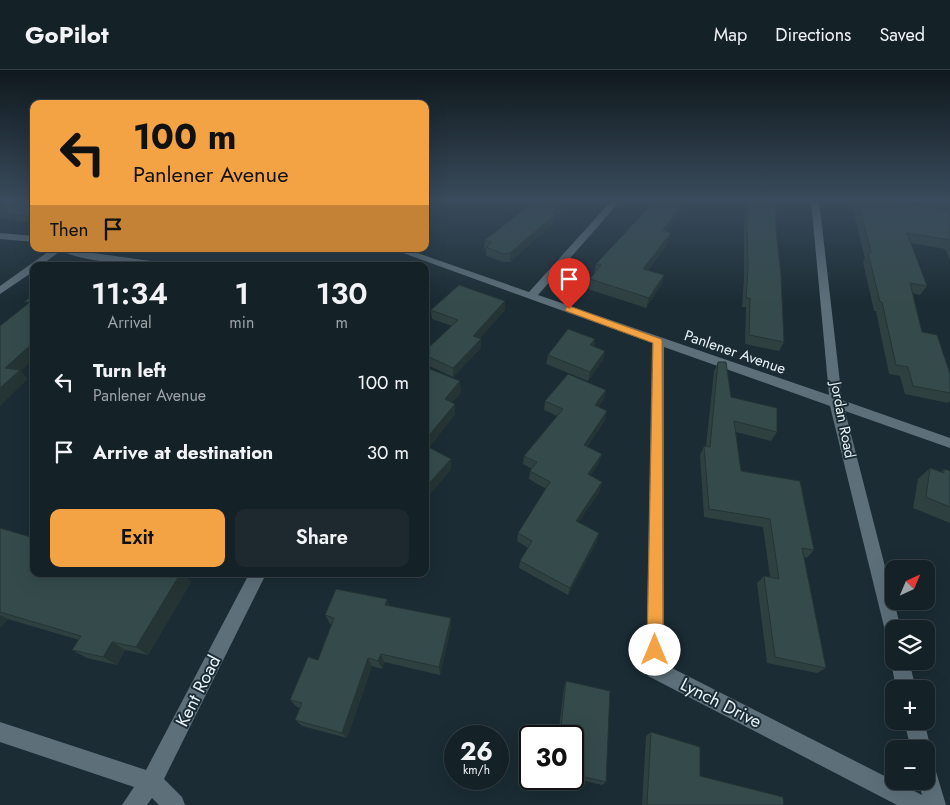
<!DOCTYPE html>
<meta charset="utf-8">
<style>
body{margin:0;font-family:Jost,sans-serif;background:#1d292f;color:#f1f3f6;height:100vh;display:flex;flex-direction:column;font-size:19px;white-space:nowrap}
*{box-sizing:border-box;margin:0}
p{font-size:16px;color:#9da3a7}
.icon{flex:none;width:28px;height:28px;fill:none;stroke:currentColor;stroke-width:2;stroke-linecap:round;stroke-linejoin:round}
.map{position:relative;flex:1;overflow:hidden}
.sheet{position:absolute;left:30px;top:192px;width:399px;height:315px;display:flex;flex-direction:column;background:#142127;border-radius:10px;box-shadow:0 5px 20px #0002,0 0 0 1px #333e44}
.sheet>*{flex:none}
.top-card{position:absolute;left:30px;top:30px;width:399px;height:152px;border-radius:10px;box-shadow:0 5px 20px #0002,0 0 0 1px #333e44;background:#f4a344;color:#111;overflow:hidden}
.needle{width:32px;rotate:44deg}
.buttons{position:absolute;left:885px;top:490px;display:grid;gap:10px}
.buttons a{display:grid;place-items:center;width:50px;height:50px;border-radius:10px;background:#142127;box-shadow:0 5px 20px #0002,0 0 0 1px #333e44;font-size:25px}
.speed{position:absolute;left:444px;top:655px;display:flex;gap:10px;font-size:25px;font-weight:700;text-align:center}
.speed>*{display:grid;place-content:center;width:65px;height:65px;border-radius:50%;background:#142127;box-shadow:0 5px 20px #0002,0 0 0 1px #333e44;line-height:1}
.speed small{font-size:12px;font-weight:400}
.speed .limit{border:2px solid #111;border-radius:8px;background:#fff;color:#111}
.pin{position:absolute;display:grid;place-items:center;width:42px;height:42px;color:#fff;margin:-51px -21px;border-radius:50% 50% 50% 0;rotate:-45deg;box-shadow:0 0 5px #0007}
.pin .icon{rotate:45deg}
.me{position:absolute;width:55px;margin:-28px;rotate:0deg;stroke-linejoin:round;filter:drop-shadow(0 0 4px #0008)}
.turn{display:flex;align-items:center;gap:18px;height:105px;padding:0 20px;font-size:22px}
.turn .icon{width:65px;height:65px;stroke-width:2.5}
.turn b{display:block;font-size:35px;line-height:42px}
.then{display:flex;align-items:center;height:48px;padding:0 20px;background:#0003;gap:10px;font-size:19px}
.eta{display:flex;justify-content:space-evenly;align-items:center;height:85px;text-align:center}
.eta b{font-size:30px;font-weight:600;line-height:35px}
.cta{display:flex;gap:10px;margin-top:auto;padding:10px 20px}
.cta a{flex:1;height:58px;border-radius:10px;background:#f4a344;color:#111;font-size:20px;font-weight:600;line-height:58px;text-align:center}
.cta a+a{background:#1d292f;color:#f1f3f6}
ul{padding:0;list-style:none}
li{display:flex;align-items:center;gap:15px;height:70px;padding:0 20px}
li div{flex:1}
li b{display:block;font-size:19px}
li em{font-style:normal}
header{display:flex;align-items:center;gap:30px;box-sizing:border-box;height:70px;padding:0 25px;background:#142127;border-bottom:1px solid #333e44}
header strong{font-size:24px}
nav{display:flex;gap:28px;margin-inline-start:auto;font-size:18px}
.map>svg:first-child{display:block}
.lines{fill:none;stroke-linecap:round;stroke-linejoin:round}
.minor{fill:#5d707a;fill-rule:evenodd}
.tertiary{fill:#5d707a;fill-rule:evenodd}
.wall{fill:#2e4040}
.shaded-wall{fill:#253434}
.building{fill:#354b4b;stroke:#253434}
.route{fill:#f4a344;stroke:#9f6a2c}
.labels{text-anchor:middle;stroke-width:4;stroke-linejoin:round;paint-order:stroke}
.street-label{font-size:15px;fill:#e8f3f8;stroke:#1b2c34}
.near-street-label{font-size:18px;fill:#e8f3f8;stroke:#1b2c34}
</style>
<header>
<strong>GoPilot</strong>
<nav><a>Map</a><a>Directions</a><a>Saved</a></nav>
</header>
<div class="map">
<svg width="950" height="735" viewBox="0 0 950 735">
<rect width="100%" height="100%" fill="#1b2c34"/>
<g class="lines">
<path class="minor" d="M 612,130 L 621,130 L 538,225 L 829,325 L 811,130 L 819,130 L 842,330 L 950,368 L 950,378 L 845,341 L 901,559 L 894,559 L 894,576 L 888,573 L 830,336 L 664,277 L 664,594 L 922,725 L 918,711 L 926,711 L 926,689 L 933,692 L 946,735 L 897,735 L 648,606 L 646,599 L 652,273 L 392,179 L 406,179 L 529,222 Z
M 845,130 L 870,130 L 877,133 C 871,138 851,135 845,130 Z
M 0,163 L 34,166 L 34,172 L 0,169 Z
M 60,179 L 73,179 L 79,181 L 165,193 L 170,196 C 150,197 74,192 60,179 Z
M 249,504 L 266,504 L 164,709 L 182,727 L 185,735 L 159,735 L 152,728 L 147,735 L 122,735 L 134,717 L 0,672 L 0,652 L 146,700 Z
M 893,584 L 894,591 L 909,591 L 916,619 L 896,619 L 891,591 Z
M 904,651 L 924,651 L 931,679 L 928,686 L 926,687 L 926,679 L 911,679 Z"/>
<path class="tertiary" d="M 52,179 L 63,179 L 40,196 L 34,196 L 34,201 L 0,224 L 0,216 Z"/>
</g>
<path class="wall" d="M 34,130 L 32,152 L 0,148 L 0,138 Z
M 536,130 L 575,130 L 555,147 L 554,153 L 510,192 L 503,192 L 486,186 L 486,179 L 484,178 L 485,170 Z
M 652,130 L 689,130 L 666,162 L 671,163 L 668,173 L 648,200 L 664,205 L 661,215 L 646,238 L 588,219 L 590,209 L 594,204 L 596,194 L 647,139 Z
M 746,130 L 773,130 L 776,160 L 784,272 L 779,281 L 745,274 L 746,237 L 742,237 L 744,208 L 744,155 Z
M 855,130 L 879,130 L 950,140 L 950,190 L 945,179 L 911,173 L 927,216 L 920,225 L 912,223 L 922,262 L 950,304 L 950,331 L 948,333 L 905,324 L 900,306 L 889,304 L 876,241 L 874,241 L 863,192 L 865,189 L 852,135 Z
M 883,130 L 950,130 L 950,139 Z
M 431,240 L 505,240 L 480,268 L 481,269 L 481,278 L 453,307 L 425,294 L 425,281 L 452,256 L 432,249 Z
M 595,269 L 594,276 L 605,281 L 603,290 L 588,311 L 546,294 L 548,285 Z
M 718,292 L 731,327 L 777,362 L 771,371 L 736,362 L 741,401 L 814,480 L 807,488 L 804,487 L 826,598 L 817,603 L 767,593 L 757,513 L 764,506 L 770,507 L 763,457 L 704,447 L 700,385 L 704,376 L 706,376 L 714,301 Z
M 606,320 L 604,329 L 598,337 L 605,350 L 587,377 L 599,393 L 590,406 L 600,421 L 578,452 L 597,471 L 568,525 L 519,498 L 520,491 L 528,478 L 517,471 L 518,463 L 546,419 L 529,409 L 530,401 L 532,399 L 523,394 L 524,386 L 557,346 L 544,340 L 545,331 Z
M 930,398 L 941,402 L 944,399 L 950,401 L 950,453 L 913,438 L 918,409 Z
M 0,458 L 34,504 L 183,504 L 191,512 L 148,585 L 125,580 L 117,595 L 87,588 L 72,580 L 79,570 L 8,549 L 0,558 Z
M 387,529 L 389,536 L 451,548 L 451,557 L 440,605 L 384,592 L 382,599 L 372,596 L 347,668 L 302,656 L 295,650 L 300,638 L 297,637 L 290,630 L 318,590 L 332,555 L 330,554 L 325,545 Z
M 566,611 L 606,712 L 602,715 L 572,708 L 572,666 L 558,666 L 564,617 Z
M 651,662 L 700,706 L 784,735 L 642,735 L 646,666 Z"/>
<path class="shaded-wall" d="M 566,130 L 575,130 L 555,147 L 554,153 L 510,192 L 510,183 L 551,143 Z
M 685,130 L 689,130 L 660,171 L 663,160 Z
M 34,142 L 34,151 L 32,152 L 27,146 Z
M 671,163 L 668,173 L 640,209 L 643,199 Z
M 664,205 L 661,215 L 646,238 L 649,228 Z
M 505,231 L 505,240 L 474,275 L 473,266 Z
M 481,269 L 481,278 L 453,307 L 453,298 Z
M 595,269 L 593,278 L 590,275 Z
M 34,272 L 34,289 L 21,301 L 28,309 L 0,336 L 0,318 L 5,298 Z
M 605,281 L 603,290 L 588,311 L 590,302 Z
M 460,311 L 461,323 L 445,340 L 445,329 Z
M 606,320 L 604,329 L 593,344 L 595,335 Z
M 455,334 L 455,345 L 429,378 L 425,382 L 426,369 Z
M 607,341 L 605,350 L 582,384 L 584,375 Z
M 602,384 L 599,393 L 585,413 L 588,404 Z
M 451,389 L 451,400 L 425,430 L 425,418 Z
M 602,412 L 600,421 L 574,459 L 576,451 Z
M 599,463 L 597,471 L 568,525 L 570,518 Z
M 180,504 L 183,504 L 191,512 L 148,585 L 136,577 Z
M 387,529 L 390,538 L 385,535 Z
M 0,545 L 8,549 L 0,558 Z
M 451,548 L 451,557 L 440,605 L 439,597 Z
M 112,572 L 125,580 L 117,595 L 103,587 Z
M 381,584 L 384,592 L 382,599 L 378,591 Z
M 368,588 L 372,596 L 347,668 L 342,663 Z"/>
<path class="building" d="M 12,130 L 34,130 L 34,142 L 27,146 L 0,143 L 0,138 Z
M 536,130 L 566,130 L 551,143 L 556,144 L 510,183 L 504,184 L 486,177 L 492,172 L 485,170 Z
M 652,130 L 685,130 L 663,160 L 671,163 L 643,199 L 664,205 L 649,228 L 590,209 L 601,195 L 596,194 L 647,139 Z
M 749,130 L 773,130 L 773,133 L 776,134 L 776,160 L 781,205 L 784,272 L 749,265 L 750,228 L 746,228 L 748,200 L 747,147 Z
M 858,130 L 879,130 L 950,140 L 950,170 L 907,163 L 927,216 L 910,213 L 922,262 L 937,265 L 950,304 L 950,323 L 913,316 L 908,297 L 896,295 L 882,232 L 880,232 L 868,183 L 871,183 Z
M 459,215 L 505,231 L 473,266 L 481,269 L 453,298 L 425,285 L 425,281 L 458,250 L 431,240 Z
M 34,224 L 34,272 L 5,298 L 20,300 L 0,318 L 0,256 L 30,232 L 24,232 Z
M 568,259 L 595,269 L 590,275 L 605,281 L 590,302 L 548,285 Z
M 718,292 L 726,292 L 731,327 L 777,338 L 777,362 L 734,351 L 741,401 L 800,411 L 814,480 L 802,478 L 826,598 L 775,587 L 764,506 L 779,509 L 770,449 L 709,439 L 704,376 L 710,377 Z
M 430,299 L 460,311 L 445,329 L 455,334 L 426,369 L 428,371 L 425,374 L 425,305 Z
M 568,304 L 606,320 L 595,335 L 607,341 L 584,375 L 602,384 L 588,404 L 602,412 L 576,451 L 599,463 L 570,518 L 520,491 L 532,471 L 518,463 L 550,412 L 530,401 L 537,392 L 524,386 L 563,339 L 545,331 Z
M 425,375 L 451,389 L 425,418 Z
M 930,398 L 944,403 L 944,399 L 950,401 L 950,437 L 926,427 Z
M 0,458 L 34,468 L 34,504 L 180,504 L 136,577 L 112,572 L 103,587 L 72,580 L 81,566 L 0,542 Z
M 336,519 L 387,529 L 385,535 L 451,548 L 439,597 L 381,584 L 378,591 L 368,588 L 342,663 L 295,650 L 302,633 L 290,630 L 308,587 L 318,590 L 334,548 L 325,545 Z
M 566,611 L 610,621 L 606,712 L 572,704 L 572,666 L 560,666 Z
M 651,662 L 700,677 L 700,706 L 783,727 L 784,735 L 647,735 Z"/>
<linearGradient id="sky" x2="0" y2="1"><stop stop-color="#0f181d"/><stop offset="0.56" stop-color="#394b5c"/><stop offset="1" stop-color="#394b5c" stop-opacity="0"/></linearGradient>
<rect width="950" height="233" fill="url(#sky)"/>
<path class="route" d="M 569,236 L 661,269 L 662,271 L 663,580 L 660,585 L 655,588 L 650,585 L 647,580 L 653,273 L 566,241 L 565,239 Z"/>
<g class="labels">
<g class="street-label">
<text transform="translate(735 282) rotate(19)" y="5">Panlener Avenue</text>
<text transform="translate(843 350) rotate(79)" y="5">Jordan Road</text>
</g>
<g class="near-street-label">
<text transform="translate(198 621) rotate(-63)" y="6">Kent Road</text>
<text transform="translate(721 633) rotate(27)" y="6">Lynch Drive</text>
</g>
</g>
</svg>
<div class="buttons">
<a><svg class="needle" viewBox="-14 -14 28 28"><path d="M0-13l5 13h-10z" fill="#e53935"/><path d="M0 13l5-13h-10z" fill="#9da3a7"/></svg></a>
<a><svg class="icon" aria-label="layers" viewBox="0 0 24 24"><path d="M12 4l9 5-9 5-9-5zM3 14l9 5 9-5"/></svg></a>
<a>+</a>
<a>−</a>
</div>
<div class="speed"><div>26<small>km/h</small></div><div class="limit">30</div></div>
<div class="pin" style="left:569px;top:239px;background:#d93025"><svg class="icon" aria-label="arrive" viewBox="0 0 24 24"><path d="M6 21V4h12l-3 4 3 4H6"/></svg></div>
<svg class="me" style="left:655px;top:580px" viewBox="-20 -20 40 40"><circle r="19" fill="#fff"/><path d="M0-13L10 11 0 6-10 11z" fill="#f4a344"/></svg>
<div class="top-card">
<div class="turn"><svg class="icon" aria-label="left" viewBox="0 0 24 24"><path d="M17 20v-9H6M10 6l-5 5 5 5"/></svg><div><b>100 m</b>Panlener Avenue</div></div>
<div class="then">Then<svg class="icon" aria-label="arrive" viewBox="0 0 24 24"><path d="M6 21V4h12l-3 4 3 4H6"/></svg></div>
</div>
<section class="sheet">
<div class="eta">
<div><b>11:34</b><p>Arrival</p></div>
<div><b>1</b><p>min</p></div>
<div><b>130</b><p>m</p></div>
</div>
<ul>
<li><svg class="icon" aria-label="left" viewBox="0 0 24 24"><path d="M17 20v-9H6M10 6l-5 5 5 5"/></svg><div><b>Turn left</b><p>Panlener Avenue</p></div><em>100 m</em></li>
<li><svg class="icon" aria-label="arrive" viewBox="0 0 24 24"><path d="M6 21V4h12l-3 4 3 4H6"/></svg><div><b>Arrive at destination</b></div><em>30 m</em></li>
</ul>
<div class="cta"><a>Exit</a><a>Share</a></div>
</section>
</div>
